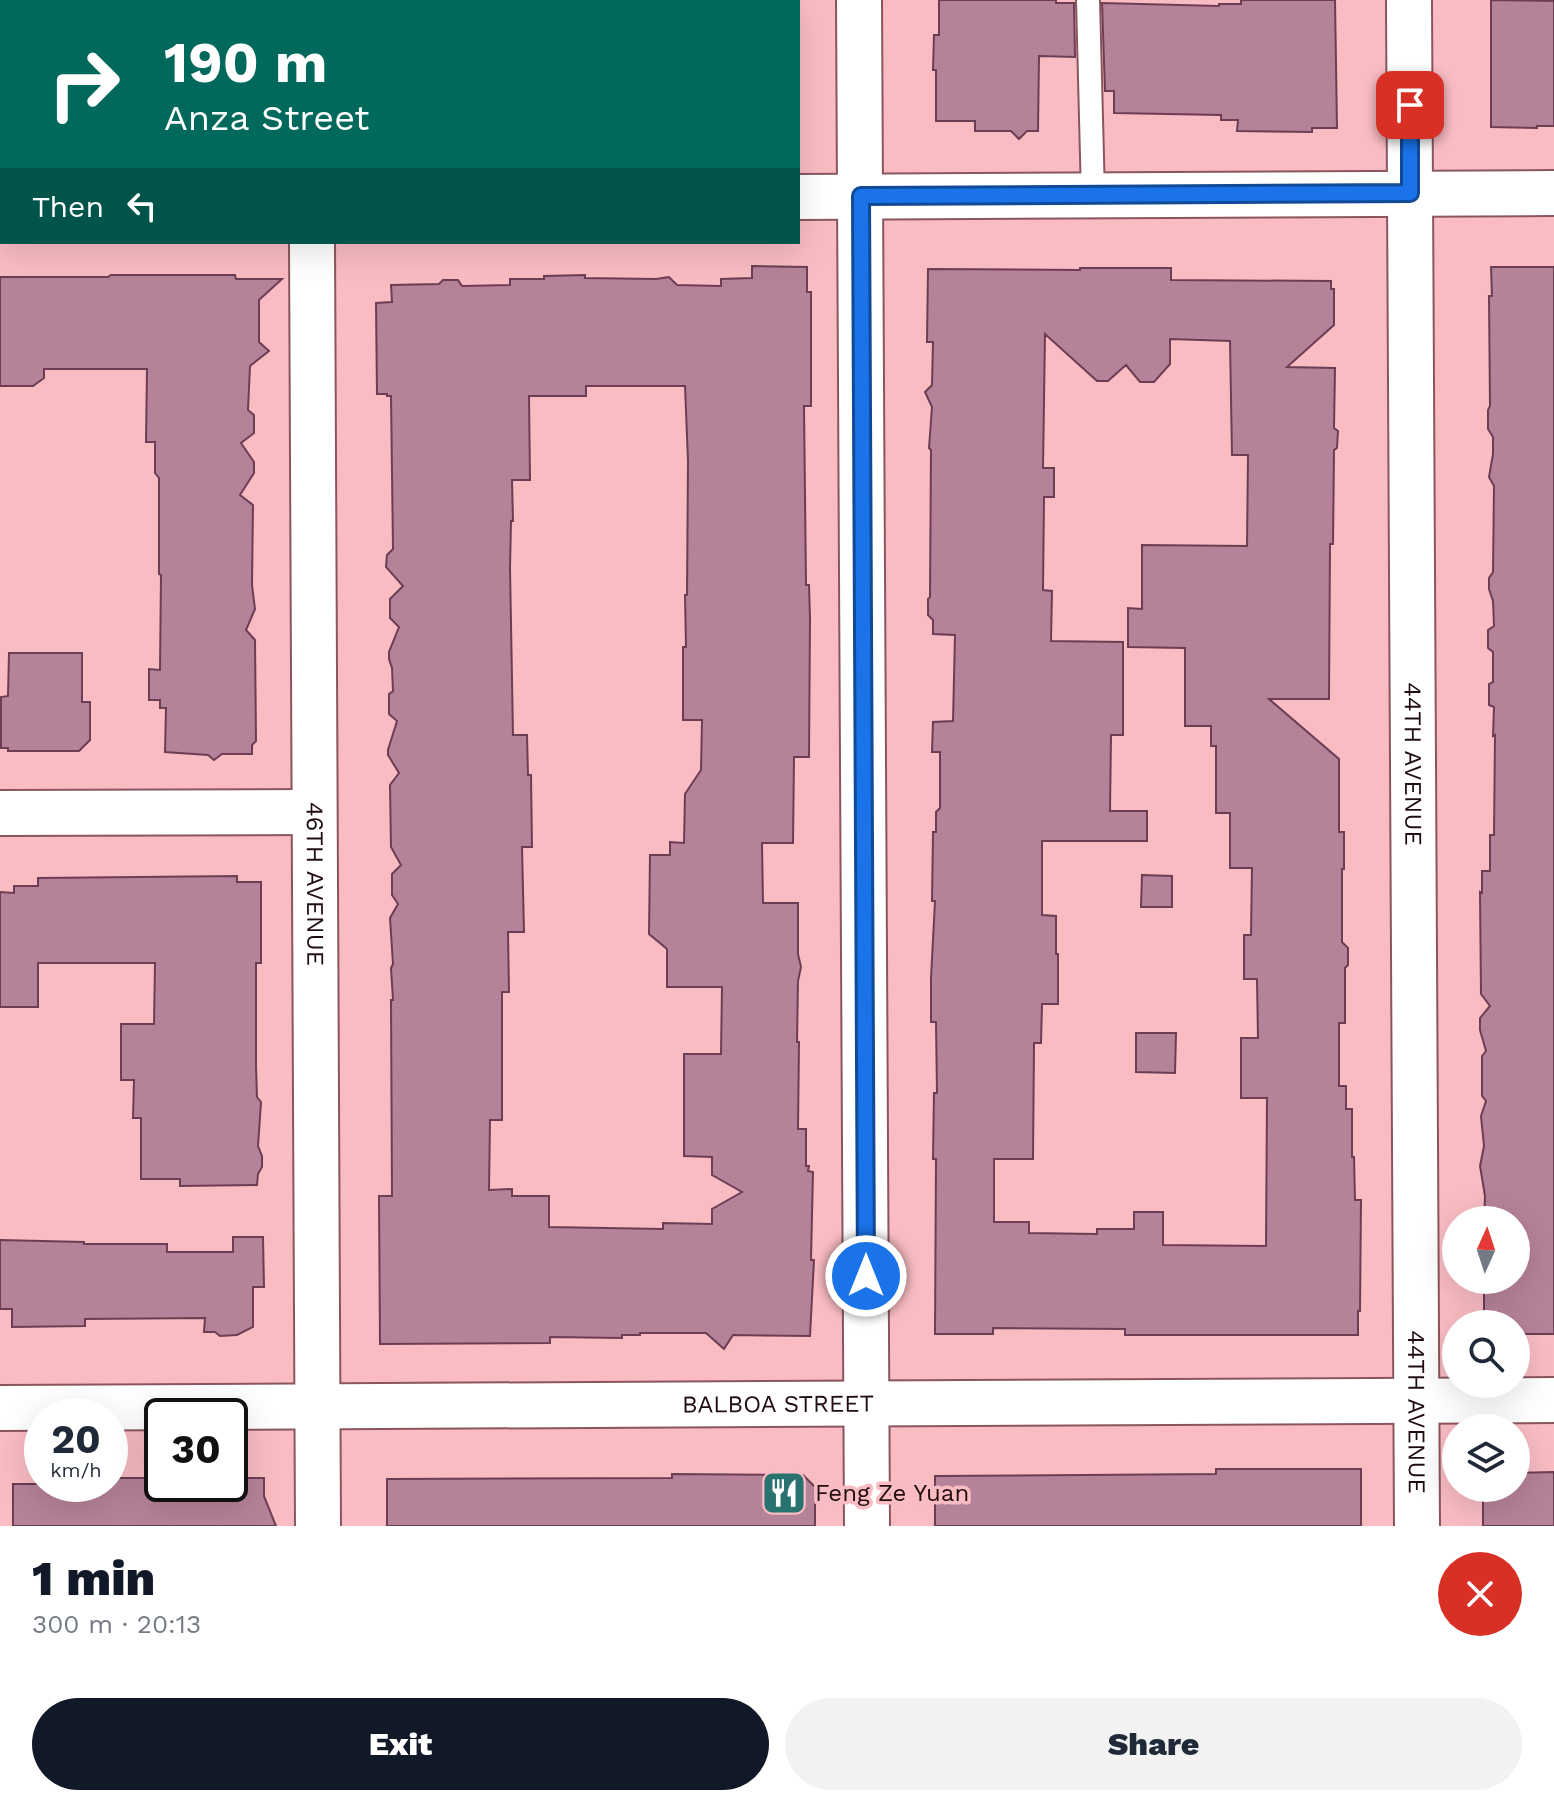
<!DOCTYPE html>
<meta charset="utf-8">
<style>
body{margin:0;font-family:"Work Sans",sans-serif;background:#f2f2f3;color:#1f2937;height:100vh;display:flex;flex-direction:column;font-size:30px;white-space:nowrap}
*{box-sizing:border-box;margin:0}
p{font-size:26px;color:#747a83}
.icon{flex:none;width:44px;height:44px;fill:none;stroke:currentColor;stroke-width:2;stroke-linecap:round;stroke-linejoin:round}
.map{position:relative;height:1526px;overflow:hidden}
.panel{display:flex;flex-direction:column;background:#fff;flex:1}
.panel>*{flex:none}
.top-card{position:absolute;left:0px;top:0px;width:800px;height:244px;box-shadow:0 8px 32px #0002;background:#00695c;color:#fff;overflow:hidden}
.needle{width:52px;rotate:3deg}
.buttons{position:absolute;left:1442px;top:1206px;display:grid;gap:16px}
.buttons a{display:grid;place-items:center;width:88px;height:88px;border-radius:50%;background:#fff;box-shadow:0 8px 32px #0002;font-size:40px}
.speed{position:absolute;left:24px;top:1398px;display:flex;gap:16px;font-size:40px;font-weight:700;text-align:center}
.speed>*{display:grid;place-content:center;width:104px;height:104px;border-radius:50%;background:#fff;box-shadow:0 8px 32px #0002;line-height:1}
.speed small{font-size:20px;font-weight:400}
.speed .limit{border:4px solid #111;border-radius:12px;background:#fff;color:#111}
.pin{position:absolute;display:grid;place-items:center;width:68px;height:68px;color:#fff;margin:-34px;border-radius:16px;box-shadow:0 4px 12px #0006}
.me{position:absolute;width:88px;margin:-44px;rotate:0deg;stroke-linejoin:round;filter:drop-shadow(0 0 6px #0008)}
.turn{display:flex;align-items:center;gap:28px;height:168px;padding:0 32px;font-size:36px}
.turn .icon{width:104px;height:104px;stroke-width:2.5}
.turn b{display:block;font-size:56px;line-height:68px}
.then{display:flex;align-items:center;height:76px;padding:0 32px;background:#0003;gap:16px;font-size:30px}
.round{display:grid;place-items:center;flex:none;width:84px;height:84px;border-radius:42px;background:#f2f2f3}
.head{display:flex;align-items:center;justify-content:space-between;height:136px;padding:0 32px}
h1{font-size:48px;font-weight:800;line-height:60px;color:#111827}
.primary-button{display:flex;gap:16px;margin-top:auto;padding:16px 32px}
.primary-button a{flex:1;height:92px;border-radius:48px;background:#111827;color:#fff;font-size:32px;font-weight:800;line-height:92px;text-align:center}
.primary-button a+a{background:#f2f2f3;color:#1f2937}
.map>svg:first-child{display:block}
.building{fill:#b68299;stroke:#6c3e53;stroke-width:2;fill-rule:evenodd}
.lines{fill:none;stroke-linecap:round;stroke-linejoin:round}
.service-casing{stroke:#8a565d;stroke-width:26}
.minor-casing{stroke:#8a565d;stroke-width:48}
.tertiary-casing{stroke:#8a565d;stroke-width:48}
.service{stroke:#fff;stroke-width:22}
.minor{stroke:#fff;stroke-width:44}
.tertiary{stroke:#fff;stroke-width:44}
.route-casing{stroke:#114b97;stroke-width:20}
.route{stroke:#1a73e8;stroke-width:14}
.labels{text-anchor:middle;stroke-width:7;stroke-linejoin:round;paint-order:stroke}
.street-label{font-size:24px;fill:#210d10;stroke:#f9bcc3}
.poi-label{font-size:24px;fill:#210d10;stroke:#f9bcc3;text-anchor:start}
</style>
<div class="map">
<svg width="1554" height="1526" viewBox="0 0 1554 1526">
<rect width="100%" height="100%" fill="#f9bcc3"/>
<path class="building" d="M 939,0 L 1056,0 L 1056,3 L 1074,3 L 1075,57 L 1039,56 L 1038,131 L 1027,131 L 1019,139 L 1011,131 L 975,131 L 975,121 L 936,121 L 936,70 L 933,70 L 934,35 L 939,35 Z
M 1241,0 L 1335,0 L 1337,128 L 1312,128 L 1312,132 L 1237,131 L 1238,120 L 1221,120 L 1221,115 L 1114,113 L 1114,91 L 1105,91 L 1102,3 L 1219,6 L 1219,4 L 1241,4 Z
M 1491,0 L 1554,1 L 1554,126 L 1537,126 L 1537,128 L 1491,127 Z
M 752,266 L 807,267 L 807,292 L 811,292 L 811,406 L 804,406 L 806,585 L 809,585 L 810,619 L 809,757 L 794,757 L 793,843 L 762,843 L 763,903 L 798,903 L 798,954 L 801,967 L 798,981 L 797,1042 L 799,1042 L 798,1129 L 806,1129 L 806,1166 L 809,1166 L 808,1171 L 813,1172 L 811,1260 L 814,1260 L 810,1336 L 733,1335 L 724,1349 L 706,1333 L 640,1333 L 640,1335 L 622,1335 L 622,1338 L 550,1337 L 550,1343 L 380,1344 L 379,1196 L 392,1196 L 391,1000 L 393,1000 L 391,968 L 393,964 L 390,918 L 398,904 L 392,895 L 392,874 L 401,865 L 391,847 L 390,785 L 399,773 L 388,755 L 388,750 L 397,721 L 389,714 L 389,694 L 393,691 L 392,668 L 389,659 L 389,652 L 399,627 L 390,618 L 390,599 L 403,586 L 386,567 L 387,555 L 393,549 L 391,396 L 387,396 L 387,394 L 377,394 L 376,303 L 392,302 L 391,285 L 439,284 L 443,280 L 458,280 L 462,286 L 510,285 L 510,279 L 544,279 L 544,276 L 585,275 L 585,278 L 656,279 L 669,277 L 677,285 L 721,286 L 721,279 L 752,278 ZM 586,386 L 685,386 L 688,461 L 687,595 L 685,595 L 686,647 L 683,647 L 683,720 L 702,720 L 701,770 L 685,794 L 684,843 L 670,842 L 670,855 L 650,855 L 649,934 L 667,949 L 667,987 L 722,987 L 721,1054 L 684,1054 L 684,1156 L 712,1157 L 712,1175 L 742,1192 L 712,1209 L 712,1224 L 663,1223 L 663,1229 L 549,1227 L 549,1196 L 512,1196 L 512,1189 L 489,1190 L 490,1120 L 502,1120 L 502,992 L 509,992 L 508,932 L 524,932 L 522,847 L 532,847 L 531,775 L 528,775 L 527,735 L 513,735 L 510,568 L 511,521 L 513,521 L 512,480 L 530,480 L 529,396 L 586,396 Z
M 1491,267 L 1554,267 L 1554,1334 L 1516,1334 L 1516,1324 L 1484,1324 L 1484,1280 L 1516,1280 L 1516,1220 L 1484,1220 L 1485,1196 L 1480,1166 L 1484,1146 L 1481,1116 L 1486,1101 L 1482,1096 L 1482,1056 L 1486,1051 L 1480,1030 L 1480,1018 L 1490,1006 L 1481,994 L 1480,892 L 1482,893 L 1482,871 L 1490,871 L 1490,835 L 1494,835 L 1495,735 L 1493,736 L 1494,707 L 1489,705 L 1489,684 L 1493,682 L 1493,652 L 1488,648 L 1488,630 L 1494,626 L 1493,601 L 1489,589 L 1489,578 L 1493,572 L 1494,486 L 1489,477 L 1493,454 L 1493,437 L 1488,429 L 1488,410 L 1490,406 L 1489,296 L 1492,296 Z
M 1080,268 L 1171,268 L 1171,280 L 1331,281 L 1331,289 L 1334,289 L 1334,325 L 1287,367 L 1335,368 L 1334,428 L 1338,431 L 1337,448 L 1334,450 L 1333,544 L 1330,544 L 1329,699 L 1269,699 L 1339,759 L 1339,832 L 1344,832 L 1344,869 L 1342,869 L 1342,942 L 1348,948 L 1348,965 L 1345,968 L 1345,1023 L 1339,1023 L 1339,1086 L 1346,1086 L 1346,1109 L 1352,1109 L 1352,1157 L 1354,1157 L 1355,1200 L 1361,1200 L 1360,1311 L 1358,1311 L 1358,1335 L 1125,1335 L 1125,1329 L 993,1328 L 993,1334 L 935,1334 L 936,1159 L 933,1159 L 934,1093 L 937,1093 L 936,1022 L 931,1022 L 931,978 L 935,901 L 932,901 L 933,832 L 936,832 L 936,812 L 940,808 L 940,752 L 932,752 L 933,722 L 953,721 L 955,635 L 933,634 L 933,620 L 928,615 L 928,599 L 930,597 L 931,450 L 929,448 L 932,407 L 925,392 L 932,385 L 933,342 L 927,342 L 928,269 L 1080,270 ZM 1045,334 L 1097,381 L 1108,381 L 1126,365 L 1140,382 L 1154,382 L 1170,364 L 1170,339 L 1230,341 L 1232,455 L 1248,455 L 1247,546 L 1142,545 L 1142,609 L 1128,608 L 1128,647 L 1185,648 L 1185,726 L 1211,726 L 1211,746 L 1216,746 L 1216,813 L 1230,813 L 1230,868 L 1252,868 L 1251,935 L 1244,935 L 1244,979 L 1257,979 L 1258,1038 L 1241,1038 L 1241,1098 L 1267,1098 L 1266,1246 L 1163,1245 L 1163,1212 L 1134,1212 L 1134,1229 L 1097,1229 L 1097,1234 L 1029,1233 L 1029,1222 L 994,1222 L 994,1159 L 1033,1159 L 1034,1043 L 1041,1043 L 1042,1004 L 1058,1004 L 1058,954 L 1056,954 L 1056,916 L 1042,915 L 1042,841 L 1147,841 L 1147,811 L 1110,811 L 1111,735 L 1123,735 L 1123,642 L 1051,641 L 1052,591 L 1043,590 L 1044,497 L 1054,497 L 1054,468 L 1043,468 Z
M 111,275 L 235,275 L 236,279 L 282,279 L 259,300 L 259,342 L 269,351 L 250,366 L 248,410 L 254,415 L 254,433 L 241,443 L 254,462 L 254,473 L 240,495 L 253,505 L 252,585 L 255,609 L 246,630 L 255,640 L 256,741 L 252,745 L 252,754 L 222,754 L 214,760 L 208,755 L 165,752 L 166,708 L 160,708 L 160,700 L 149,700 L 149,669 L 160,670 L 161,575 L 159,574 L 159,478 L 155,473 L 155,442 L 146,442 L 147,369 L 44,369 L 44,378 L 33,386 L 0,386 L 0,277 L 108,277 Z
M 9,653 L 82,653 L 82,702 L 90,702 L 90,740 L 79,751 L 8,751 L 8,748 L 1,748 L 1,697 L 8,696 Z
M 1142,875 L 1172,876 L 1172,907 L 1141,907 Z
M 237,876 L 237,882 L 261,882 L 261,963 L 256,963 L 256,1066 L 257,1097 L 261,1102 L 258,1146 L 262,1156 L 262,1167 L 258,1174 L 257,1185 L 180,1186 L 180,1179 L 141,1179 L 141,1118 L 133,1118 L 134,1080 L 121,1080 L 121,1024 L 154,1024 L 155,963 L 38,963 L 38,1007 L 0,1007 L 0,892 L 14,893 L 14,886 L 38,886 L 38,878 Z
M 1136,1033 L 1176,1033 L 1175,1073 L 1136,1072 Z
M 233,1237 L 263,1237 L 264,1287 L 253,1287 L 253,1327 L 237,1335 L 220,1336 L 215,1332 L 204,1332 L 205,1318 L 85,1319 L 85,1326 L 12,1327 L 12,1309 L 0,1309 L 0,1240 L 84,1242 L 84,1244 L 167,1244 L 167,1252 L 233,1252 Z
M 1216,1469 L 1361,1469 L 1361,1526 L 935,1526 L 935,1476 L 1216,1474 Z
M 1554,1472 L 1554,1526 L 1483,1526 L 1483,1488 L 1516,1488 L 1516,1473 Z
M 672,1474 L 803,1475 L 815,1487 L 815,1526 L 387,1526 L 387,1479 L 672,1478 Z
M 110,1478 L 154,1478 L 155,1482 L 162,1482 L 162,1484 L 230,1484 L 230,1478 L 264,1478 L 264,1496 L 276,1526 L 13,1526 L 13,1484 L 110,1484 Z"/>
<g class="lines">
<g class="service-casing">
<path id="service" d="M 1088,0 L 1093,196"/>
</g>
<g class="minor-casing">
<g id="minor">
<path d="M 311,0 L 311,2"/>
<path d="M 859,0 L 867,1526"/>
<path id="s1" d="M 1409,0 L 1417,1526"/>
<path d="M 798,197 L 1554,193"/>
<path d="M 0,201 L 2,201"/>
<path id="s2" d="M 312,242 L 318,1526"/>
<path d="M 0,813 L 314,812"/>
</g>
</g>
<g class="tertiary-casing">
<g id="tertiary">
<path id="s3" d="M 0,1408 L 1554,1400"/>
</g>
</g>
<use href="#service" class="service"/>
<use href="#minor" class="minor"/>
<use href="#tertiary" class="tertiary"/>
</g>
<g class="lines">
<g class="route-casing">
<path id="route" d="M 866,1276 L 861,196 L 1410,193 L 1410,105"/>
</g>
<use href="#route" class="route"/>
</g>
<defs>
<g id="restaurant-square" transform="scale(2.3)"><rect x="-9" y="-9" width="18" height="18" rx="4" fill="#28726f" stroke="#f9bcc3"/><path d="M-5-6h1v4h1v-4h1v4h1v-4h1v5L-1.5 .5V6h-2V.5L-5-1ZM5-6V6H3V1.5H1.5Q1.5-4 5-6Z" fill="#fff"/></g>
</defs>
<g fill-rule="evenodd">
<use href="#restaurant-square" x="784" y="1493"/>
</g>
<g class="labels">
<g class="street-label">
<text dy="8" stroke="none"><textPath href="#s1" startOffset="764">44TH AVENUE</textPath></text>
<text dy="8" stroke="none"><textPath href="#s2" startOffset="642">46TH AVENUE</textPath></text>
<text dy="8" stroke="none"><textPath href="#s3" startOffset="778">BALBOA STREET</textPath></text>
<text dy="8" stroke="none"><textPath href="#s1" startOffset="1412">44TH AVENUE</textPath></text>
</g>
<g class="poi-label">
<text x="815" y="1501">Feng Ze Yuan</text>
</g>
</g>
</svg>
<div class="buttons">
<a><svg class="needle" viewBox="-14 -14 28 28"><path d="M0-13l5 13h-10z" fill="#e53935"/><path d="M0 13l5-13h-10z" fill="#747a83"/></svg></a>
<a><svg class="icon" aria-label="search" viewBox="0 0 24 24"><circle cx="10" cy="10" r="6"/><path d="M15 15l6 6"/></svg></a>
<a><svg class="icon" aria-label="layers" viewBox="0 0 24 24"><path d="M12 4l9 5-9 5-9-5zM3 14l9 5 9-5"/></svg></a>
</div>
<div class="speed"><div>20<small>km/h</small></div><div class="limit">30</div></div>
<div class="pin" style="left:1410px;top:105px;background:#d93025"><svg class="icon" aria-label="arrive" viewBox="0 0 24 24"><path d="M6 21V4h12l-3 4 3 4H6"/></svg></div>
<svg class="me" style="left:866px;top:1276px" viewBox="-20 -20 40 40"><circle r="17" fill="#1a73e8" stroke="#fff" stroke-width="3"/><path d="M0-11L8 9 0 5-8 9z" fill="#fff"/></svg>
<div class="top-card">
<div class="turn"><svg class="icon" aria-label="right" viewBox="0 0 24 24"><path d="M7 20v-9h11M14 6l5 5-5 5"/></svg><div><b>190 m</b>Anza Street</div></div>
<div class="then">Then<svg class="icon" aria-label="left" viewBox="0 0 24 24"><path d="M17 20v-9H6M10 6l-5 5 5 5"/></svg></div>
</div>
</div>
<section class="panel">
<div class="head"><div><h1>1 min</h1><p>300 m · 20:13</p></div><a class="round" style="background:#d93025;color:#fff"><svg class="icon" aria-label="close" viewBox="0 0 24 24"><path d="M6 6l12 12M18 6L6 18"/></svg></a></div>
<div class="primary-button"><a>Exit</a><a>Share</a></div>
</section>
